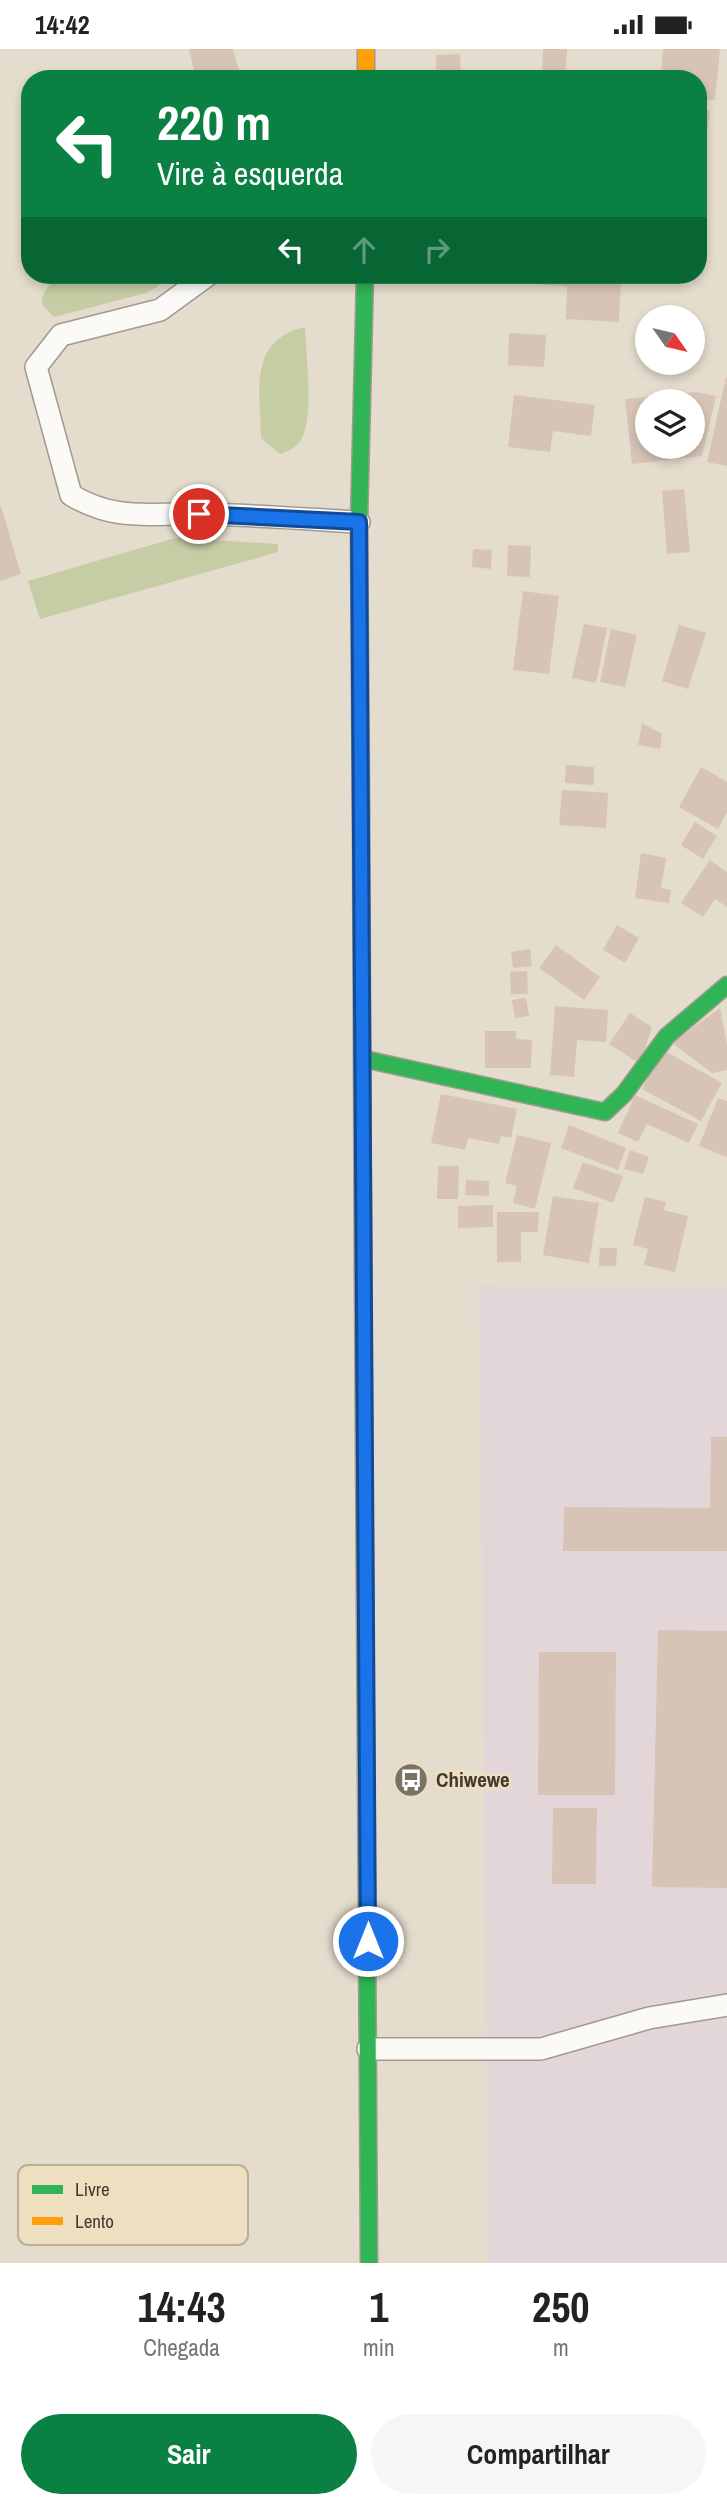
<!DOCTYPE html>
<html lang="pt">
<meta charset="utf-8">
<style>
body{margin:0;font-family:"Archivo Narrow",sans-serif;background:#f6f6f6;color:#222;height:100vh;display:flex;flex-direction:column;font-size:26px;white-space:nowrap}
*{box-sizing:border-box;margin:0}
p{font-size:23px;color:#767676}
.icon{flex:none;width:38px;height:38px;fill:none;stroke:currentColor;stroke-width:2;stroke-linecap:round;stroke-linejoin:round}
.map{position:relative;height:2214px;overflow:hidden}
.panel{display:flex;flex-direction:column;background:#fff;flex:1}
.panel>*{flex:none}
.banner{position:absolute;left:21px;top:21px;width:686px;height:214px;border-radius:28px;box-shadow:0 4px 10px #0003;background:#0b8043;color:#fff;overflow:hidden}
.needle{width:46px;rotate:124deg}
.tools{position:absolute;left:635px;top:256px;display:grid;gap:14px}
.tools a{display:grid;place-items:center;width:70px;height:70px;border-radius:50%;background:#fff;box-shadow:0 4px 10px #0003;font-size:35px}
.pin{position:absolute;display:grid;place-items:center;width:60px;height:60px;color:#fff;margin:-30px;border:4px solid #fff;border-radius:50%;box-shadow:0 2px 7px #0007}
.me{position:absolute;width:77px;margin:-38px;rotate:0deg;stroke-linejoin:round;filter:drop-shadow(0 0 5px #0008)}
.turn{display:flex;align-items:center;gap:24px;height:147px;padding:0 21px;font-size:32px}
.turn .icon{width:91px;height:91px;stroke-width:2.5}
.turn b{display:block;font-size:49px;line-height:60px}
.lanes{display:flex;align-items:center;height:66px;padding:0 21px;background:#0003;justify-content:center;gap:35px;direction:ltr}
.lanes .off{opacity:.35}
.eta{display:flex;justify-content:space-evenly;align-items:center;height:119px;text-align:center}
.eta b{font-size:42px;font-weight:700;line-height:49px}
.action{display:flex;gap:14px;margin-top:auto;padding:14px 21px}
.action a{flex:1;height:80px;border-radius:42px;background:#0b8043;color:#fff;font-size:28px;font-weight:700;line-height:80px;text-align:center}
.action a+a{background:#f6f6f6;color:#222}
.status{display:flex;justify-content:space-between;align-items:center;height:49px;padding:0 35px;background:#fff;direction:ltr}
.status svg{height:19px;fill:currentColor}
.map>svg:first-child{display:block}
.industrial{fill:#e2d6d9}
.green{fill:#c6cda4}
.building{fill:#d7c4b7;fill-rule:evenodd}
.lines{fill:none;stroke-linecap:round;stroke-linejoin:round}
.lane-casing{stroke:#a09b8e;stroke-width:24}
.fast-casing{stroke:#a09b8e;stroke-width:19}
.slow-casing{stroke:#a09b8e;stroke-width:19}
.lane{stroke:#fbfaf7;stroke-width:21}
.fast{stroke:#30b455;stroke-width:16}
.slow{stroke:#ff9f0a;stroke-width:16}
.route-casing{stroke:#114b97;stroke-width:18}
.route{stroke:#1a73e8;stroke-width:12}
.labels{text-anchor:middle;stroke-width:5;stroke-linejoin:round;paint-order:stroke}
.poi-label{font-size:21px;font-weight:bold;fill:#403a2f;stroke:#eedfc1;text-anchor:start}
.key{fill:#eedfc1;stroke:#baae95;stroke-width:2}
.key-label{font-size:19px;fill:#403a2f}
</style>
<div class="status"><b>14:42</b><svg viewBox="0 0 49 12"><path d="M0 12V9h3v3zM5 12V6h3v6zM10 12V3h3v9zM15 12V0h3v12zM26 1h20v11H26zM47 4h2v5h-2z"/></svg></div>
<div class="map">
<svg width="727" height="2214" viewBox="0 0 727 2214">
<rect width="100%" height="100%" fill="#e4dccc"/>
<path class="industrial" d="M 479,1237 L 727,1240 L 727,2214 L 489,2214 Z"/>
<path class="green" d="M 71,226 L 165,226 L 165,228 L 157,238 L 146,244 L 54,268 L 42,256 C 41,238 55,230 71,226 Z
M 305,278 C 306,306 314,365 302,389 C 297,398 289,402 280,405 L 261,389 C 260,342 248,291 305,278 Z
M 175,489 L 278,495 L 278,503 L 40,570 L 28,532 Z"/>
<path class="building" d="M 189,0 L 233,0 L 239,21 L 196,30 Z
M 543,0 L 567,0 L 565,28 L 542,27 Z
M 663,0 L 720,0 L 715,51 L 698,49 L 698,30 L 661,30 Z
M 460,5 L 461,28 L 436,28 L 436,6 Z
M 698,61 L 710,62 L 704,106 L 698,105 Z
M 698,190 L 703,191 L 699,208 L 698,208 Z
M 543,226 L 621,226 L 619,273 L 566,270 L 567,237 L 542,236 Z
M 674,226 L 696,226 L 695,231 Z
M 509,284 L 546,286 L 544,318 L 508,316 Z
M 726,328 L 727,329 L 727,417 L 707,413 Z
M 696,343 L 716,347 L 702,407 L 632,415 L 625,350 ZM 648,352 L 693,352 L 693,397 L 648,397 Z
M 514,346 L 595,356 L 591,387 L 553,382 L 550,403 L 508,398 Z
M 684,440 L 690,503 L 667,505 L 662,442 Z
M 1,457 L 21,525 L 0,532 L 0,458 Z
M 508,496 L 531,497 L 530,528 L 507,527 Z
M 473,500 L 492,501 L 491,520 L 472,518 Z
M 523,542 L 559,547 L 549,625 L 513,621 Z
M 584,575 L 607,579 L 596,634 L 572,629 Z
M 679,576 L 706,584 L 688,640 L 662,632 Z
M 611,580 L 637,586 L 625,638 L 600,633 Z
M 642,674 L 662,685 L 660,700 L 638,696 Z
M 566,716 L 594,718 L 594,736 L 565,734 Z
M 701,718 L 727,733 L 727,763 L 718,780 L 679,758 Z
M 562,741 L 608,744 L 606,779 L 559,776 Z
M 695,773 L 717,787 L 703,810 L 681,796 Z
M 641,804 L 666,809 L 661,839 L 671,841 L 669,854 L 635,849 Z
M 710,811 L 727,823 L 727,858 L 715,850 L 703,868 L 681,854 Z
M 617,876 L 639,889 L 625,914 L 603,901 Z
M 556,896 L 600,928 L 584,951 L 539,919 Z
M 530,900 L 532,917 L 513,919 L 511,903 Z
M 527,922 L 528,945 L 511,945 L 510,923 Z
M 526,949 L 529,967 L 515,969 L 512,951 Z
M 555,957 L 608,961 L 606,993 L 577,991 L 574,1028 L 550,1026 Z
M 720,959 L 727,996 L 727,1021 L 712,1024 L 672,994 Z
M 630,964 L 652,978 L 640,1015 L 609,995 Z
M 485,982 L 516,982 L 516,990 L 532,991 L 531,1019 L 485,1019 Z
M 663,1001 L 722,1034 L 701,1072 L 642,1040 Z
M 441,1045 L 517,1060 L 511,1089 L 501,1087 L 499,1095 L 468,1089 L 465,1101 L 431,1094 Z
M 635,1046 L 698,1075 L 689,1094 L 647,1075 L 638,1093 L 618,1084 Z
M 718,1049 L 727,1052 L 727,1108 L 699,1097 Z
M 569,1076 L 626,1099 L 618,1121 L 561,1099 Z
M 517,1086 L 551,1094 L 535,1160 L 513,1154 L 517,1137 L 505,1134 Z
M 630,1101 L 649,1108 L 643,1125 L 624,1120 Z
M 583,1113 L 623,1127 L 613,1154 L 573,1139 Z
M 438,1117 L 459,1117 L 458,1150 L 437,1150 Z
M 466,1131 L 489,1132 L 489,1147 L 465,1146 Z
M 553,1147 L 599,1154 L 589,1214 L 543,1206 Z
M 645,1148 L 666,1153 L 664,1161 L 688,1167 L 675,1223 L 644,1216 L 648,1200 L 633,1196 Z
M 493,1156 L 493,1178 L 458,1179 L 458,1157 Z
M 497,1163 L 539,1163 L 538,1183 L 521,1183 L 521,1213 L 497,1213 Z
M 600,1199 L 617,1199 L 616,1217 L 599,1217 Z
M 711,1388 L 727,1388 L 727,1502 L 563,1502 L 564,1458 L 710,1459 Z
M 658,1581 L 727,1582 L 727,1839 L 652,1838 Z
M 539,1603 L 616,1603 L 615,1746 L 538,1746 Z
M 553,1759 L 597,1759 L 596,1835 L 552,1835 Z"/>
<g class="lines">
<g class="lane-casing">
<path id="lane" d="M 208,226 L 160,261 L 61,286 L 36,318 L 71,446 C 119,474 151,463 202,465 C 255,466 307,470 359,473
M 368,2000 L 541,2000 L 649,1969 L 727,1956"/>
</g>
<g class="fast-casing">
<path id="fast" d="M 361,763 L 359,473 L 365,226
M 364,1010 L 605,1063 L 624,1045 L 667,987 L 727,936
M 363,1218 L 369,2214"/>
</g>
<g class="slow-casing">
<path id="slow" d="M 366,0 L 366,30
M 361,763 L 363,1218"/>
</g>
<use href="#lane" class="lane"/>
<use href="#fast" class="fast"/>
<use href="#slow" class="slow"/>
</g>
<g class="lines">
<g class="route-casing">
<path id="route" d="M 199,465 L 359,473 L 368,1892"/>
</g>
<use href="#route" class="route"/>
</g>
<defs>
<g id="bus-disc" transform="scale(1.75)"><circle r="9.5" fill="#797366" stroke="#eedfc1"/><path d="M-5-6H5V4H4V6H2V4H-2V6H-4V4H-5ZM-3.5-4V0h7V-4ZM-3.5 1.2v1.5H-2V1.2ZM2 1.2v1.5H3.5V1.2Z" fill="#fff"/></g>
</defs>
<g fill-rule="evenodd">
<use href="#bus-disc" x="411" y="1731"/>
</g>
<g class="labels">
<g class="poi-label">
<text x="436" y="1738">Chiwewe</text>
</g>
</g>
<rect x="18" y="2116" width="230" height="80" rx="10" class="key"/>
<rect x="32" y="2136" width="31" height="9" fill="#30b455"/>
<rect x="32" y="2168" width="31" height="8" fill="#ff9f0a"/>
<g class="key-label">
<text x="75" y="2147">Livre</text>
<text x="75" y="2179">Lento</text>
</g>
</svg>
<div class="tools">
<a><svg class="needle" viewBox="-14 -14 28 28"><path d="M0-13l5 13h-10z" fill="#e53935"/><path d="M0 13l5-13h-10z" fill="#767676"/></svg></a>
<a><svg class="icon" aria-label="layers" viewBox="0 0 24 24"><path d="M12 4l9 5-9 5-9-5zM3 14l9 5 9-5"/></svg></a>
</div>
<div class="pin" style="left:199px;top:465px;background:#d93025"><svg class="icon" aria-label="arrive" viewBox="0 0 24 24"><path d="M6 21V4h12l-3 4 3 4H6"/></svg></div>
<svg class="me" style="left:368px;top:1892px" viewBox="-20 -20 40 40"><circle r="17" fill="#1a73e8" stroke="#fff" stroke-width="3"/><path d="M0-11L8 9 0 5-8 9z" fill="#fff"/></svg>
<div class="banner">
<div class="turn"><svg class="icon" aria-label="left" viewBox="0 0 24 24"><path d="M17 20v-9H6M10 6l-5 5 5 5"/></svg><div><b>220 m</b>Vire à esquerda</div></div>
<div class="lanes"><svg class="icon" aria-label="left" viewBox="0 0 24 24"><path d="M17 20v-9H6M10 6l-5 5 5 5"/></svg><svg class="icon off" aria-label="ahead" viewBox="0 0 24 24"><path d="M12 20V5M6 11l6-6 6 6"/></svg><svg class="icon off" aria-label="right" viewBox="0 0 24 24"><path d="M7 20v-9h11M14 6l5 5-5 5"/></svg></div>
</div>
</div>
<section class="panel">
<div class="eta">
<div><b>14:43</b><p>Chegada</p></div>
<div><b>1</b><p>min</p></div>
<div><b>250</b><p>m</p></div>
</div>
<div class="action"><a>Sair</a><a>Compartilhar</a></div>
</section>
